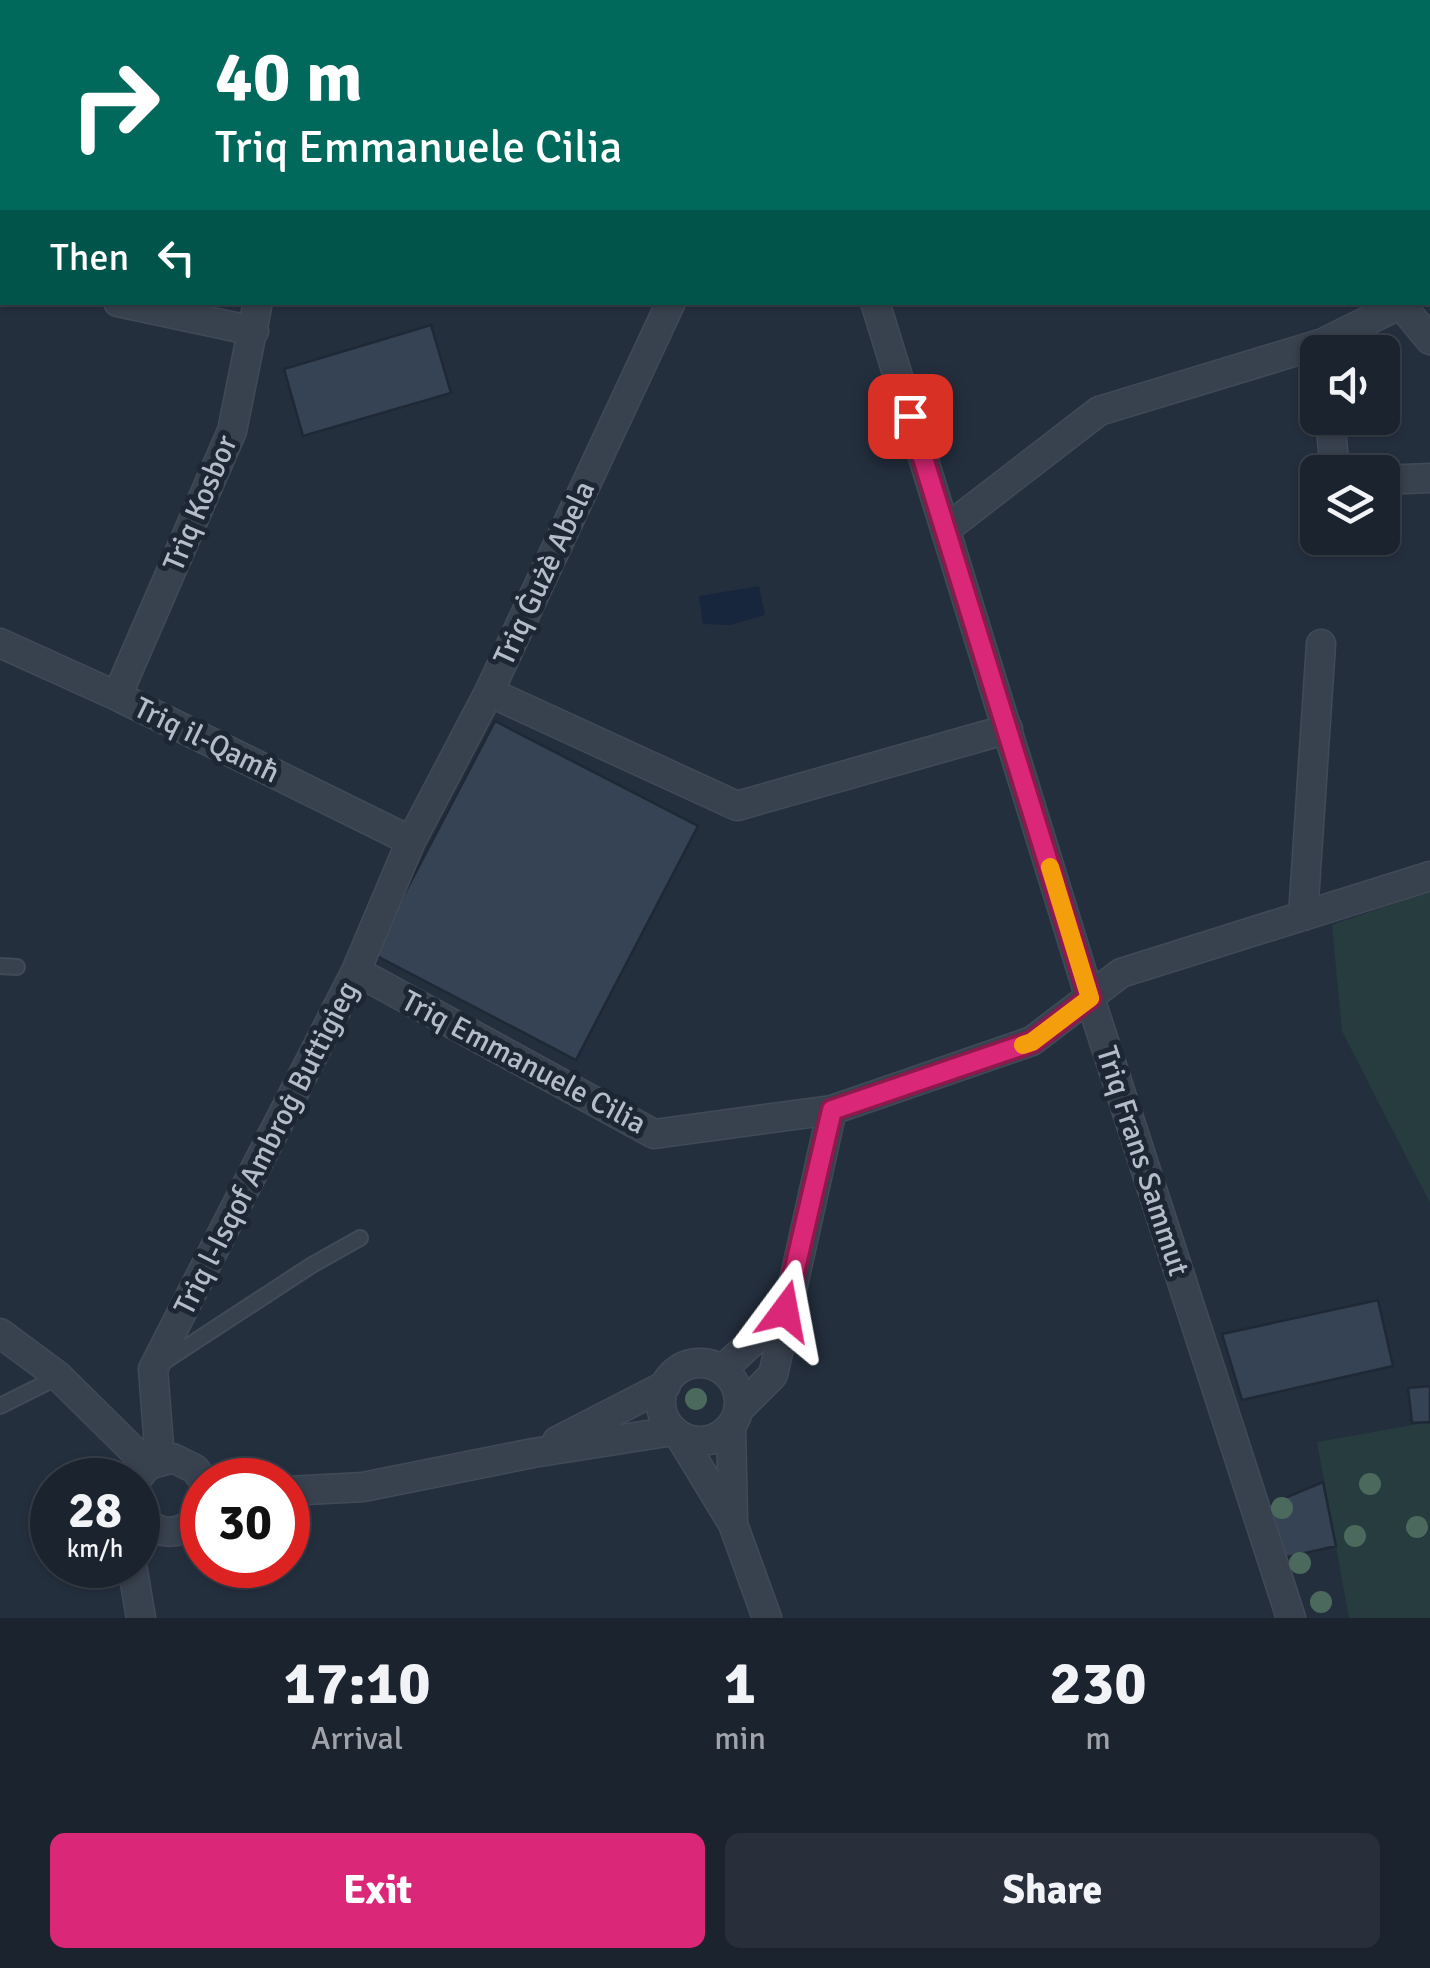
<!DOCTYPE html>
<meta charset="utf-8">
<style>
body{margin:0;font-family:Signika,sans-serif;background:#282f3a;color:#f1f3f6;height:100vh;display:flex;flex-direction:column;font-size:38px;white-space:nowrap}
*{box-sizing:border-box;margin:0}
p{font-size:32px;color:#a0a4aa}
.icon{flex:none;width:55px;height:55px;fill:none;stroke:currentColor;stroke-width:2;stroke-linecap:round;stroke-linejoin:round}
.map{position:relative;height:1618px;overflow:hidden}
.drawer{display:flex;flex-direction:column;background:#1b232e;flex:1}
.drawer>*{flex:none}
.banner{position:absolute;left:0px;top:0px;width:1430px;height:305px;box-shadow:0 2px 8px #0004,0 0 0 2px #39404a;background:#00695c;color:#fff;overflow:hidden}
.buttons{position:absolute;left:1300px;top:335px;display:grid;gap:20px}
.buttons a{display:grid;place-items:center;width:100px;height:100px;border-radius:15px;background:#1b232e;box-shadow:0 2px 8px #0004,0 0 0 2px #39404a;font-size:50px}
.speed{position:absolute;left:30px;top:1458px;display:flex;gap:20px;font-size:50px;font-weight:700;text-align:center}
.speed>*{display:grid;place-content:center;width:130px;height:130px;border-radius:50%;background:#1b232e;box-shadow:0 2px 8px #0004,0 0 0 2px #39404a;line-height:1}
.speed small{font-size:25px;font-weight:400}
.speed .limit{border:15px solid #d22;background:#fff;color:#111}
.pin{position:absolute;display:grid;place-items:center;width:85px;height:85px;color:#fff;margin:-42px;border-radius:20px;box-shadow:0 5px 15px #0006}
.me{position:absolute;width:110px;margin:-55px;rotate:13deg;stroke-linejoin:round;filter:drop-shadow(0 0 8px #0008)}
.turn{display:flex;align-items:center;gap:35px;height:210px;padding:0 50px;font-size:45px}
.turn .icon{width:130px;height:130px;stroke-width:2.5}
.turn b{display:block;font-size:70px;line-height:85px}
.then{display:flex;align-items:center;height:95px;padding:0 50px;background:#0003;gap:20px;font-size:38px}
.eta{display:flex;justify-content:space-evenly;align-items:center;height:170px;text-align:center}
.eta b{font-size:60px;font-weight:700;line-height:70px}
.cta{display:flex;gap:20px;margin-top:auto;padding:20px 50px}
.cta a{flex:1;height:115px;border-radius:15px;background:#db2777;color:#fff;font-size:40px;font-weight:700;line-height:115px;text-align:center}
.cta a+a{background:#282f3a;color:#f1f3f6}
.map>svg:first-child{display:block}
.green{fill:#263c3f}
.water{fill:#17263c}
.building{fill:#364354;stroke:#1f2835;stroke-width:2.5}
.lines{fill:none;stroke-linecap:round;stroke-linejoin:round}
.service-casing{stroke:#414a57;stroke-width:18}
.minor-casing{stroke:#414a57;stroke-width:31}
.trunk-casing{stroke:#434c59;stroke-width:51}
.path{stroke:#3f5557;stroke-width:5;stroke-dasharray:8 8;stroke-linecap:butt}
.service{stroke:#38414e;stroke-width:14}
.minor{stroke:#38414e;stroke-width:28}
.trunk{stroke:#656462;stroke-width:48}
.tree{fill:#4b6a5d}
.route-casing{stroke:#8e194d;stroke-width:25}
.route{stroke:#db2777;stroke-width:18}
.slow{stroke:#f59e0b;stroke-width:18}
.labels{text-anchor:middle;stroke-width:10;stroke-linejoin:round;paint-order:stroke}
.street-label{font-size:30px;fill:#b4bcc9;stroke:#1d2633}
</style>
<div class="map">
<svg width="1430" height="1618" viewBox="0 0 1430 1618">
<rect width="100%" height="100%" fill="#242f3e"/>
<path class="green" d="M 1430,891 L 1430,1203 L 1342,1031 L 1332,925 Z
M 1430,1422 L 1430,1618 L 1349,1618 L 1317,1442 Z"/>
<path class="water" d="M 759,586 L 765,615 L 730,625 L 703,624 L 699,596 Z"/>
<path class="building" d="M 431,325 L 451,393 L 303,436 L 284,369 Z
M 495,721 L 698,826 L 576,1060 L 373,954 Z
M 1378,1300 L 1393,1366 L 1242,1400 L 1222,1334 Z
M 1430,1386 L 1430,1422 L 1412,1423 L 1408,1388 Z
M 1323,1482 L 1336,1546 L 1283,1558 L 1263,1507 Z"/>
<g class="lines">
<g class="service-casing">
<path id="service" d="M 0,966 L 17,967
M 162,1363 L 312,1265 L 360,1238
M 0,1406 L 58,1377"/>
</g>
<g class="minor-casing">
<path id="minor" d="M 601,0 L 614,2
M 301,2 L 301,0
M 1428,179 L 1430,179
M 1428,273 L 1430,270
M 0,277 L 2,278
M 118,302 L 254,331
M 875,302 L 1090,998 L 1291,1618
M 1402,306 L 1430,340
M 1330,418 L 1335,472
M 1382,480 L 1430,478
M 946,529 L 1099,411 L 1323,343 L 1405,302
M 0,643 L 117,696 L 411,841
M 489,692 L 737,806 L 1008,729
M 117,696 L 232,431 L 258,302
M 1303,916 L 1321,644
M 356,971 L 654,1134 L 832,1110 L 1032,1041 L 1121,973 L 1430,876
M 0,1333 L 58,1376 L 148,1465
M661 1402a39 39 0 1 1 78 0a39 39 0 1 1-78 0Z
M 722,1370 L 785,1311
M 738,1410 L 773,1375 L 832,1110
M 731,1427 L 733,1520
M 679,1435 L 733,1524 L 767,1618
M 557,1441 L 666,1385
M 160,1459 L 153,1369 L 356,971 L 411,841 L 489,692 L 671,302
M 136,1480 L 148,1465 L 173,1458 L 195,1469 L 203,1480
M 288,1491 L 363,1487 L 533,1453 L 673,1431
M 138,1514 C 157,1538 186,1538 202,1511
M 132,1565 L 141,1618"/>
</g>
<g class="trunk-casing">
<path id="trunk" d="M 849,0 L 859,2
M 1428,135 L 1430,136"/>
</g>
<path class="path" d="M 1240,2 L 1242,0"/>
<use href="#service" class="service"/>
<use href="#minor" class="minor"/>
<use href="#trunk" class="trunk"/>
</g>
<g class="tree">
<circle cx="696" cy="1399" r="11"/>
<circle cx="1370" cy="1484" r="11"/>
<circle cx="1282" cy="1508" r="11"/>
<circle cx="1417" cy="1527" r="11"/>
<circle cx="1355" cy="1536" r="11"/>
<circle cx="1300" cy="1563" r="11"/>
<circle cx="1321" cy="1602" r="11"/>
</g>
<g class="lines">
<g class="route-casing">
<path id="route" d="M 785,1311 L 832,1110 L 1032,1042 L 1090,998 L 910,416"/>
</g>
<use href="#route" class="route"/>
<path class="slow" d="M 1023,1045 L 1032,1042 L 1090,998 L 1050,867"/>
</g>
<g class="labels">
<g class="street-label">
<text transform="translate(200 503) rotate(-67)" y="10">Triq Kosbor</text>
<text transform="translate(544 573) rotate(-65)" y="10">Triq Ġużè Abela</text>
<text transform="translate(207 740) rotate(26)" y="10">Triq il-Qamħ</text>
<text transform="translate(524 1062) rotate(28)" y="10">Triq Emmanuele Cilia</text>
<text transform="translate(266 1148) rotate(-63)" y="10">Triq l-Isqof Ambroġ Buttigieg</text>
<text transform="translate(1143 1161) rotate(72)" y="10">Triq Frans Sammut</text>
</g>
</g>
</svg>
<div class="buttons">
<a><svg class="icon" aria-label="sound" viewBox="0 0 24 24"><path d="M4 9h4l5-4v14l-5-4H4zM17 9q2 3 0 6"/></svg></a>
<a><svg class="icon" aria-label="layers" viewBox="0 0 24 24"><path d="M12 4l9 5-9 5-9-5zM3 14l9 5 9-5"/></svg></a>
</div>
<div class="speed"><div>28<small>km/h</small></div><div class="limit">30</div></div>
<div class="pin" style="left:910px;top:416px;background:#d93025"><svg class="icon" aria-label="arrive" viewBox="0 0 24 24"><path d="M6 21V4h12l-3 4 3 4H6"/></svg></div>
<svg class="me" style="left:785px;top:1311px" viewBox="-20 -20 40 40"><path d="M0-17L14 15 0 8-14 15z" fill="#db2777" stroke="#fff" stroke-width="4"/></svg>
<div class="banner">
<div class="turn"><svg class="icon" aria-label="right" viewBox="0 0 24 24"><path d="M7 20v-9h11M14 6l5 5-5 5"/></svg><div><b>40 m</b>Triq Emmanuele Cilia</div></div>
<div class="then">Then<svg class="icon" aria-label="left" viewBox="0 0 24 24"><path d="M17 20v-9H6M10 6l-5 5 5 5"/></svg></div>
</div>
</div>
<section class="drawer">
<div class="eta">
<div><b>17:10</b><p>Arrival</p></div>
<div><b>1</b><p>min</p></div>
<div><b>230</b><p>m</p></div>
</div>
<div class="cta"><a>Exit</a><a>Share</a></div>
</section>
